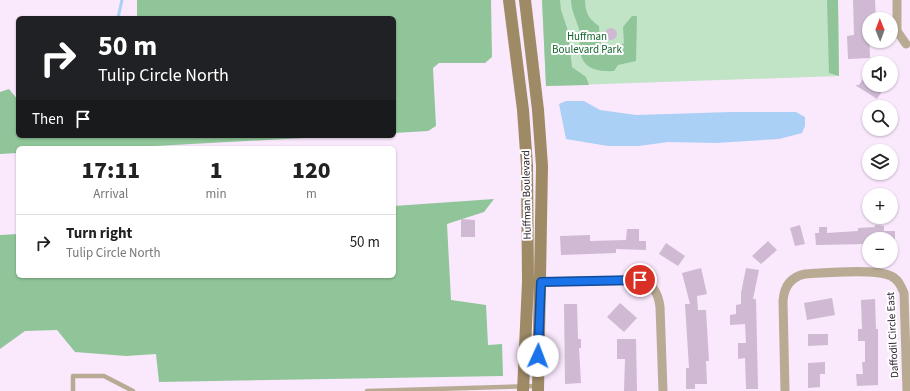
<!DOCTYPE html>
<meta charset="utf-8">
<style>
body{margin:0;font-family:"Source Sans 3",sans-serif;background:#f6f6f6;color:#222;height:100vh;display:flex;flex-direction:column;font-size:15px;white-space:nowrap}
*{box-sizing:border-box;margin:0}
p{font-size:13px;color:#767676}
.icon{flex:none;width:22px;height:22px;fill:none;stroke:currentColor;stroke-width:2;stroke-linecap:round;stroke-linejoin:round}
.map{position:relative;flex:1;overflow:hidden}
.panel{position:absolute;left:16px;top:146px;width:380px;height:132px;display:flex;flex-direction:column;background:#fff;border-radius:6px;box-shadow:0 1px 3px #0004}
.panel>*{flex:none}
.top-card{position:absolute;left:16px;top:16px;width:380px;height:122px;border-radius:6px;box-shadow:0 1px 3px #0004;background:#202124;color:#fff;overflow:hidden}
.needle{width:26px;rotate:359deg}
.fabs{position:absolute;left:862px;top:12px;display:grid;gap:8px}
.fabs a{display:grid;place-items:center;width:36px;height:36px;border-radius:50%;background:#fff;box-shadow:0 1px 3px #0004;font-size:20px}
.pin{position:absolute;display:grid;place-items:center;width:34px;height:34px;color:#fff;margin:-17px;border:2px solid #fff;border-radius:50%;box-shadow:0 1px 4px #0007}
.me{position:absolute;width:44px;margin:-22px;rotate:2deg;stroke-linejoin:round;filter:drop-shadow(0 0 3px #0008)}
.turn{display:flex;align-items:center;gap:14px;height:84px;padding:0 16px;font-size:18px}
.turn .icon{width:52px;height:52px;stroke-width:2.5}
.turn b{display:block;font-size:28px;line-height:34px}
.then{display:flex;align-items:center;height:38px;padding:0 16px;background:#0003;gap:8px;font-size:15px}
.eta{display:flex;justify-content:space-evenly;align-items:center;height:68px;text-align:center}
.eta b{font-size:24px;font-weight:800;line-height:28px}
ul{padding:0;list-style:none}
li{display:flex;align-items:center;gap:12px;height:56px;padding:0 16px;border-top:1px solid #e0e0e0}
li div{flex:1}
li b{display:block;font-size:15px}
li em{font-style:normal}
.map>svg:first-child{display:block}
.green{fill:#c1e3c6}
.forest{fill:#90c599}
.water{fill:#abd0f6}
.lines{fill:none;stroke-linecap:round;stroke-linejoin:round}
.stream{stroke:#abd0f6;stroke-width:3}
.building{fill:#cfb9d3}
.lane{stroke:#b9ab93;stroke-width:4.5}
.street{stroke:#b9ab93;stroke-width:9}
.secondary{stroke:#9f8a66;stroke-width:12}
.route-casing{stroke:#114b97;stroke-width:10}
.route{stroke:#1a73e8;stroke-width:7}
.labels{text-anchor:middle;stroke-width:4;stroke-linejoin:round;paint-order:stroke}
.park-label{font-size:11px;fill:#16642f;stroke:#fff}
.street-label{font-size:11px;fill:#251d27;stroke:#fff}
</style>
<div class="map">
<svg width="910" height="391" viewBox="0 0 910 391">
<rect width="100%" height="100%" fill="#fae8fd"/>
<path class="green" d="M 542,0 L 838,0 L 839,76 L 546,86 Z"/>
<path class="forest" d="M 137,0 L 491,0 L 492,57 L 485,63 L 439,63 L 433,68 L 436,126 L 428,131 L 394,133 L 394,18 L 137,18 Z
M 542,0 L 560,0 L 561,10 L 568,31 L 572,67 L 586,77 L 589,85 L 546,86 Z
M 571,0 L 585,0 C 585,13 589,19 599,26 L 600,41 L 604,47 L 619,47 L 624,43 L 623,27 L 632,16 L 637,16 L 636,61 L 618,65 L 614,71 C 598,72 581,69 580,49 C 579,44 580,38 580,33 C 578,22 571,12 571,0 Z
M 827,0 L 838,0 L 839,76 L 829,73 Z
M 9,89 L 18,100 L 18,136 L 341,136 L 118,148 L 18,148 L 18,153 L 0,154 L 0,92 Z
M 494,199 L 484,212 L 447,224 L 451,300 L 486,305 L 488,345 L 502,344 L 503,376 L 159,382 L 156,354 L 126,356 L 75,352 L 57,330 L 25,331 L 0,349 L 0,235 L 18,234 L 18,276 L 394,276 L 394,206 Z"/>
<path class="water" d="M 566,101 L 584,101 L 600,110 L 636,115 L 731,112 L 796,112 L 805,117 L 805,126 L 802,133 L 779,139 L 716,143 L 668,142 L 639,146 L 608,146 L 566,139 L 559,104 Z"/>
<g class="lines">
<path class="stream" d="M 118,18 L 122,0"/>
</g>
<path class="building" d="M 853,0 L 875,0 L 876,19 L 869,19 L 870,58 L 848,59 L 847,36 L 854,35 Z
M605 34a6 6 0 1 1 12 0a6 6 0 1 1-12 0Z
M 869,69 L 869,85 L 886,85 L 877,99 L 855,85 L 859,85 Z
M 461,219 L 475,220 L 475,237 L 461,237 Z
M 800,225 L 805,244 L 795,246 L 790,228 Z
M 875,225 L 884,226 L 884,231 L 895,231 L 895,239 L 867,239 L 867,244 L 816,245 L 815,233 L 819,233 L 819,227 L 827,227 L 827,233 L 858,231 L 858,228 L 875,227 Z
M 627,229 L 639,229 L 639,241 L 646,241 L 646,250 L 616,249 L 616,253 L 561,255 L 560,236 L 590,235 L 590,241 L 626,240 Z
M 768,241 L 777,250 L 761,264 L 752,256 Z
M 666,243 L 685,256 L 678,266 L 659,254 Z
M 701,268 L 707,294 L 697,296 L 698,310 L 706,310 L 709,361 L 706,361 L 707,384 L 695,384 L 695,389 L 686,389 L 686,368 L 689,368 L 685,304 L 690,304 L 682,273 Z
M 746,268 L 759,270 L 753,299 L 756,299 L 758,389 L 746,389 L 745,358 L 738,359 L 738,343 L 746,343 L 745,324 L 730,325 L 730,315 L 736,314 L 736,305 L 741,304 L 741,293 Z
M 832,298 L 835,315 L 807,320 L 804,303 Z
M 875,299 L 876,329 L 878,329 L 878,385 L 857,386 L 856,374 L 863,374 L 862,362 L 865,362 L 865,341 L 858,341 L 858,329 L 862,329 L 861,300 Z
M 620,303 L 637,318 L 624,332 L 607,317 Z
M 564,304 L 577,304 L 578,339 L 581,339 L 581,348 L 579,348 L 581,383 L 565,384 Z
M 808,334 L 828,334 L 828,345 L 808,346 Z
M 617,339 L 636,339 L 637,391 L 624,391 L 625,359 L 617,359 Z
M 825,362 L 825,374 L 820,374 L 820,387 L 808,388 L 808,363 Z"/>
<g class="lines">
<path class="lane" d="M 73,391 L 73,376 L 104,376 L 133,391
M 367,391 L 537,386"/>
<path class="street" d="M 897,0 L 897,31 L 906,44
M 534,282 L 640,280 C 654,286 658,292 660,307 L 663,391
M 785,391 L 783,301 C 784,287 790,277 805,274 C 824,273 875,268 891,276 C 898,279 901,286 904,293 L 907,391"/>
<path class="secondary" d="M 509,0 L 523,110 L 527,166 L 528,282 L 523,391
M 525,0 L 538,110 L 542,166 L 538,391"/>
</g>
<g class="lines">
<g class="route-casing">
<path id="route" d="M 538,356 L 541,282 L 640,280"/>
</g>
<use href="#route" class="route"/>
</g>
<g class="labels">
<g class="park-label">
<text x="587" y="40">Huffman<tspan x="587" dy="13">Boulevard Park</tspan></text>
</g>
<g class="street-label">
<text transform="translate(526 195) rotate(-91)" y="4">Huffman Boulevard</text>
<text transform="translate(892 335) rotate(-93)" y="4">Daffodil Circle East</text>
</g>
</g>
</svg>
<div class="fabs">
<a><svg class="needle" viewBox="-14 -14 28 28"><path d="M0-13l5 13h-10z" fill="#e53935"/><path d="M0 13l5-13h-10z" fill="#767676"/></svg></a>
<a><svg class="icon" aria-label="sound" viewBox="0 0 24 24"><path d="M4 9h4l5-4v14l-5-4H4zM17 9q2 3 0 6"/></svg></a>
<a><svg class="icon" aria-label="search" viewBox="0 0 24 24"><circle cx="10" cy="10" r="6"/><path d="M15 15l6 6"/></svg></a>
<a><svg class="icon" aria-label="layers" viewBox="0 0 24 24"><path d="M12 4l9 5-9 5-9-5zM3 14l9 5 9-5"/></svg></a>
<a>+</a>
<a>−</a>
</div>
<div class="pin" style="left:640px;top:280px;background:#d93025"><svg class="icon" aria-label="arrive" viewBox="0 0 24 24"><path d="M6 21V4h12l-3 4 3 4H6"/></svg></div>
<svg class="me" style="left:538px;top:356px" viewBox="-20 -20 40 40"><circle r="19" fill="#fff"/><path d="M0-13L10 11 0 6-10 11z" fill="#1a73e8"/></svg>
<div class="top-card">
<div class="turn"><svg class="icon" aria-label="right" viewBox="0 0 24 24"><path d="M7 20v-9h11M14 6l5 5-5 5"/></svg><div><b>50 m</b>Tulip Circle North</div></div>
<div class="then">Then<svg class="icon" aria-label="arrive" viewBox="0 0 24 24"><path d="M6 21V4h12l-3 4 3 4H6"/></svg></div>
</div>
<section class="panel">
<div class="eta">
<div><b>17:11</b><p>Arrival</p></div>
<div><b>1</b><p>min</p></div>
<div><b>120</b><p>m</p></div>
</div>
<ul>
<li><svg class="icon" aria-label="right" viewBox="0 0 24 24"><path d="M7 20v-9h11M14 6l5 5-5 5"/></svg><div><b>Turn right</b><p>Tulip Circle North</p></div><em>50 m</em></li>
</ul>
</section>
</div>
